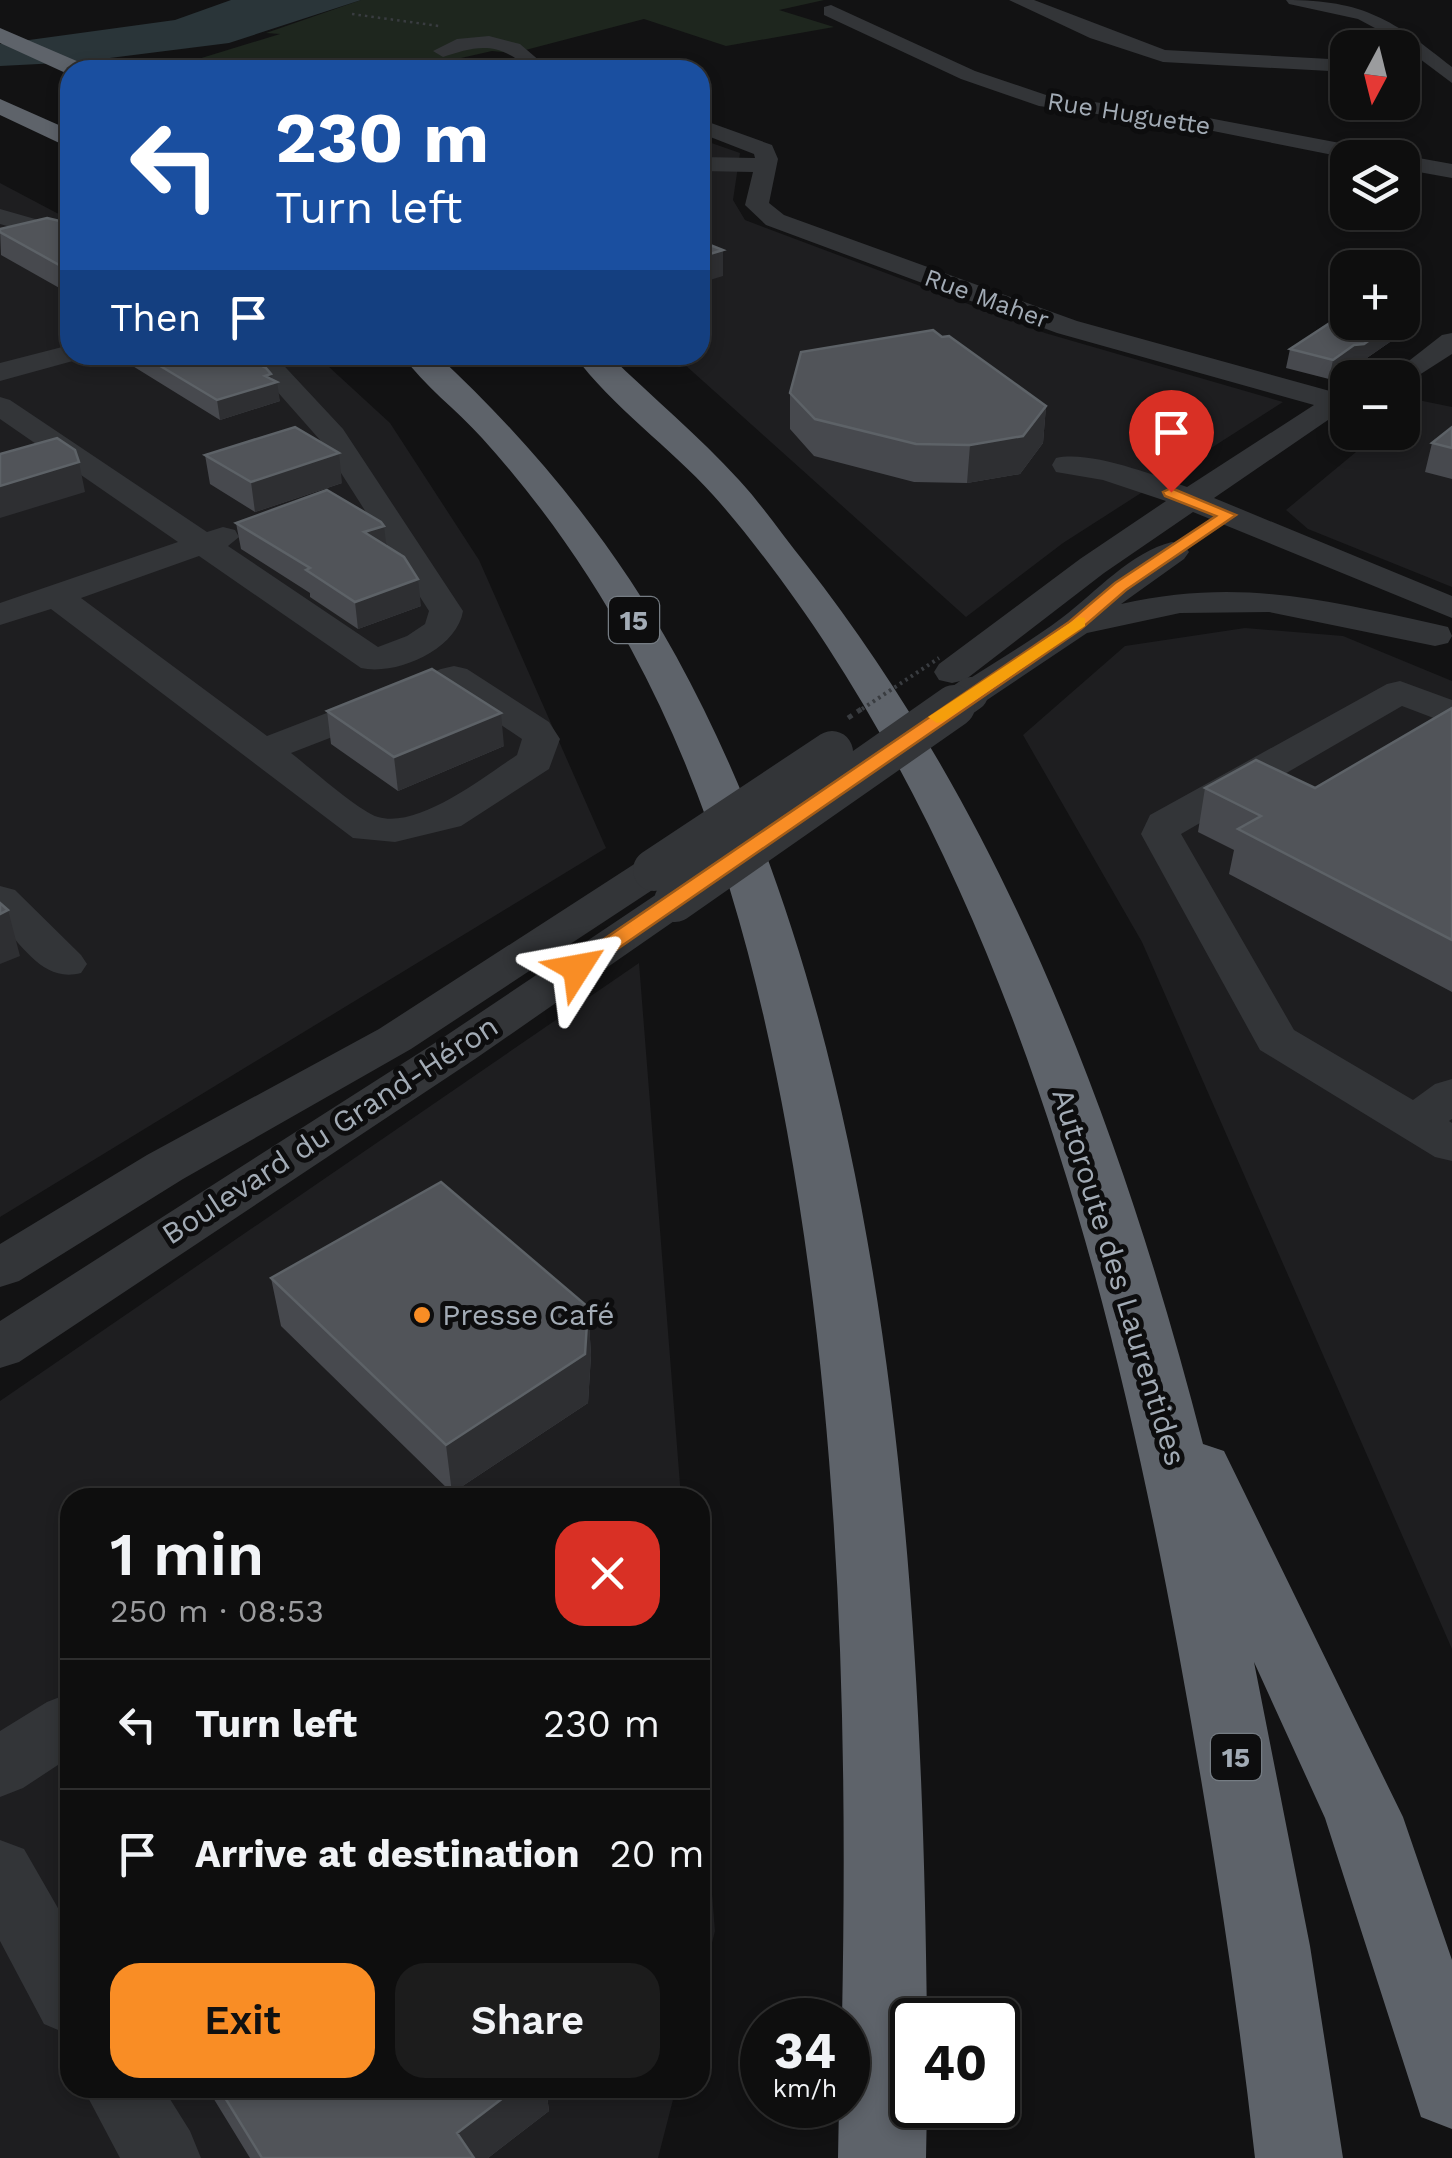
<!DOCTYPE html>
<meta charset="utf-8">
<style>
body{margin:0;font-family:"Work Sans",sans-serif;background:#1c1c1c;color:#f1f3f6;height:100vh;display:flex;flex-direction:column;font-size:38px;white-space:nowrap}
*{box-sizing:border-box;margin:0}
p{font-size:32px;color:#9b9c9e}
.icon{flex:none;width:55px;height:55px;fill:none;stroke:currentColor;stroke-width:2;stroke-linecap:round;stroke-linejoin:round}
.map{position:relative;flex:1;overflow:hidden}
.sheet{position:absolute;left:60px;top:1488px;width:650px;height:610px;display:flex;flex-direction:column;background:#0e0e0e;border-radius:30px;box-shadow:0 5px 15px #0003,0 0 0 2px #2e2e2e}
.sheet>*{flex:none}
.banner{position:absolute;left:60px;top:60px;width:650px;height:305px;border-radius:30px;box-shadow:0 5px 15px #0003,0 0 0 2px #2e2e2e;background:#1a4fa0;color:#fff;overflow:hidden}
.needle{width:65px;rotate:187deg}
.controls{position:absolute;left:1330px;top:30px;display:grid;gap:20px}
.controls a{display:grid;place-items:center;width:90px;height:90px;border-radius:20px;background:#0e0e0e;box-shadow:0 5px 15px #0003,0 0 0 2px #2e2e2e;font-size:50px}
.speed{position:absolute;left:740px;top:1998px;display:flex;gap:20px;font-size:50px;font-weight:700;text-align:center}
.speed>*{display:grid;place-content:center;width:130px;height:130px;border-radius:50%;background:#0e0e0e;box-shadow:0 5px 15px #0003,0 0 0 2px #2e2e2e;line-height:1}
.speed small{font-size:25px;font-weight:400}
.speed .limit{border:5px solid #111;border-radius:15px;background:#fff;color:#111}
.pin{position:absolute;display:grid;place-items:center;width:85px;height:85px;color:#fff;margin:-102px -42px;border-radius:50% 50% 50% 0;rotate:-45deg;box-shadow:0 0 10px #0007}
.pin .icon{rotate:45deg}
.me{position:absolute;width:110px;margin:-55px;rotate:56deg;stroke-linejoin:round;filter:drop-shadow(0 0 8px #0008)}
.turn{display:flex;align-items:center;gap:35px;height:210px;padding:0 50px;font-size:45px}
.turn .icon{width:130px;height:130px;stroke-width:2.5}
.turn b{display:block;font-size:70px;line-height:85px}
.then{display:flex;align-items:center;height:95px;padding:0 50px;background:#0003;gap:20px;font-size:38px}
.round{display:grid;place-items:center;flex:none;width:105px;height:105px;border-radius:30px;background:#1c1c1c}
.headline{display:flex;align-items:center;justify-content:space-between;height:170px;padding:0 50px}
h1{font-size:60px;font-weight:600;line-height:75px}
.primary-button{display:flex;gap:20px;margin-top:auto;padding:20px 50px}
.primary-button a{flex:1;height:115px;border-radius:30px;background:#f98d25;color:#111;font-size:40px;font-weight:600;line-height:115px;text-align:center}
.primary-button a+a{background:#1c1c1c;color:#f1f3f6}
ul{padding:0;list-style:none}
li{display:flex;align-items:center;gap:30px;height:130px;padding:0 50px;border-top:2px solid #2e2e2e}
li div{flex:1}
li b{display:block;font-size:38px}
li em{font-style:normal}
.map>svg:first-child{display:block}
.built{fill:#1e1e20}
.green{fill:#1e261e}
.water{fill:#2a3539}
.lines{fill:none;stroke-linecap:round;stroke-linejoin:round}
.path{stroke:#393c40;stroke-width:2.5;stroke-dasharray:2.5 4;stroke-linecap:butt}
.minor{fill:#333538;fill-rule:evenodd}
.highway{fill:#5e636a;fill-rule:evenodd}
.path-bridge-far1{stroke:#393c40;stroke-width:4;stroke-dasharray:2.5 4;stroke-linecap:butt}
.path-bridge{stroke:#393c40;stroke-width:5;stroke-dasharray:5 6;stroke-linecap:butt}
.minor-bridge-far1{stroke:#333538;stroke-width:34}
.minor-bridge{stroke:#333538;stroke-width:42}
.wall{fill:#47494e}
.shaded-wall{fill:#2e2f32}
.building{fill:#515459;stroke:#5d6267;stroke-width:2.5}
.route{fill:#f98d25;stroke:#a25c18;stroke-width:2.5}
.slow{fill:#f59e0b}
.poi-dot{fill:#f98d25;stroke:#0d0d0e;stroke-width:4}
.labels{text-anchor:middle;stroke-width:10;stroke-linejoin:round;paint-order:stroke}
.far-street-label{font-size:25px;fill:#a2abb5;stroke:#0d0d0e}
.shield{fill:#0d0d0e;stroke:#757c83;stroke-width:2.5}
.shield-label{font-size:28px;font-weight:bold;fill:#a2abb5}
.street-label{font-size:30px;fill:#a2abb5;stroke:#0d0d0e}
.poi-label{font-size:30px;fill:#a2abb5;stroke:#0d0d0e;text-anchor:start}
</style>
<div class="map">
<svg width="1452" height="2158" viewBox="0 0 1452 2158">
<rect width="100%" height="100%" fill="#121213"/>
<path class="built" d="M 700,139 L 740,153 L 733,200 L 745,220 L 1045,333 L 1283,402 L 1063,543 L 966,617 L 674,355 L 700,355 Z
M 0,183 L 70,220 L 70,355 L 316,355 L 390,423 L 479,560 L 606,848 L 0,1217 Z
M 1418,400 L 1452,407 L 1452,587 L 1308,529 L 1286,510 L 1379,433 L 1402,432 L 1403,413 Z
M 1245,628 L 1343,636 L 1452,681 L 1452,1649 L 1142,942 L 1023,735 L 1125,646 Z
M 639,963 L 681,1497 L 70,1498 L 70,2088 L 676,2088 L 658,2158 L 0,2158 L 0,1401 Z
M 700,1744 L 715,1931 L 700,1990 Z"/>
<path class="green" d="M 361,0 L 824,0 L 779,10 L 834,27 L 726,46 L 644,19 L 514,53 L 492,51 L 430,65 L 372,63 L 338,70 L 218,70 L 195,60 L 280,34 L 266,33 Z"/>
<path class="water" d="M 231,0 L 361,0 L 229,43 L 78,62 L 0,66 L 0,44 L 175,20 Z"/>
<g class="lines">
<path class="path" d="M 352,14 L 439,26"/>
<path class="minor" d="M 1009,0 L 1034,0 L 1165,50 L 1348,60 L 1348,72 L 1163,62 L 1090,38 Z
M 1286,0 C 1364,0 1393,20 1452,67 L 1452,83 L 1388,35 L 1358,19 L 1289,4 Z
M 831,5 L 975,71 L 1049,96 L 1198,116 L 1382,151 L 1393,158 L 1348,158 L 1198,128 L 1039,106 L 961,79 L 824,15 L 824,7 Z
M 489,36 L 520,44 L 541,62 L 531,68 C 522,65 518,59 510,55 C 486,42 466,50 443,57 L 433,51 L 457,39 Z
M 700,119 L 772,145 L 778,159 L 769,203 L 784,215 L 1077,321 L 1348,396 L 1348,418 L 1328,420 L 1214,498 L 1452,596 L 1452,618 L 1193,512 L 1104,573 L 965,680 L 952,683 L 939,680 L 934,672 L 939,664 L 1080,559 L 1166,501 L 1103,480 L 1056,472 L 1052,465 L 1056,458 C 1090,450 1154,475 1187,487 L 1314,405 L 1057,333 L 766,225 L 745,205 L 753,172 L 700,171 L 700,157 L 755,158 L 754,154 L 700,133 Z
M 1402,155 L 1452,164 L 1452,178 L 1402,169 L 1402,158 L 1394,158 Z
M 0,209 L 70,229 L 70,244 L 0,224 Z
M 1452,333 L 1452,354 L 1402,386 L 1402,378 L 1387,378 L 1442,335 Z
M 70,345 L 70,355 L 83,355 L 80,359 L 0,381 L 0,363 Z
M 245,355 L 274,355 L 343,429 L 463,611 C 457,649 397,676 361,668 L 199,556 L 81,598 L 267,736 L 441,669 L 454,666 L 467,669 L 549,722 L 560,739 L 549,769 L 461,826 L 395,842 L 353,838 L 51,609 L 0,625 L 0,603 L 178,542 L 0,419 L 0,397 L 10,400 L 207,532 L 223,527 L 235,530 L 239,537 L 228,546 L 378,647 L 407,636 L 425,624 L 429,611 L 320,440 ZM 451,691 L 522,739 L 517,755 C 485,776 419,829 378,817 C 360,812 309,767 291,753 Z
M 1172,542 L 1184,545 L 1189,552 L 1184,559 L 1121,604 C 1238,578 1321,599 1435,624 L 1448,627 L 1452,636 L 1448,643 L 1435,646 L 1269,612 L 1180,613 L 1087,633 L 984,702 L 971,705 L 958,702 L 952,694 L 958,686 C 993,663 1030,642 1063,617 C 1096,592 1131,552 1172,542 Z
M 1400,681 L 1452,700 L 1452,725 L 1402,706 L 1181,834 L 1294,1030 L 1413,1100 L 1435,1084 L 1452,1079 L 1452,1119 L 1449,1121 L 1452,1123 L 1452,1161 L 1435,1157 L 1260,1050 L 1141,834 L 1150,815 L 1387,684 Z
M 654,857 L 669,861 L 675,870 L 669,879 L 411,1049 L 183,1179 L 19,1281 L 0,1287 L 0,1244 L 147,1155 L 379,1029 L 639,861 Z
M 0,886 L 15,890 L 81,955 L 87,964 L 81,973 C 44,983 24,947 0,923 Z
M 675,888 L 690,892 L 696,901 L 690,910 L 475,1059 L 19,1362 L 0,1368 L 0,1321 L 441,1039 L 660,892 Z
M 70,1693 L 70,1757 L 23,1788 L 0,1797 L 0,1731 L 47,1702 Z
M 0,1840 L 24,1849 L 70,1929 L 70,2035 L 44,2024 L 0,1941 Z
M 83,2088 L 163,2088 L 190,2131 L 201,2158 L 120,2158 Z"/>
<path class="highway" d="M 0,28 L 86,65 L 90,70 L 70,70 L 70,75 L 0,43 Z
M 0,99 L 70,130 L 70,148 L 0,115 Z
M 402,355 L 437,355 C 531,442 614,543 676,656 C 891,1047 922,1581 927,2020 L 912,2020 L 912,2105 L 927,2105 L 926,2158 L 838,2158 L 839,2105 L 848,2105 L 848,2020 L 842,2020 C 848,1723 840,1424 787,1131 C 757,965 712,798 631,649 C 590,573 540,502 482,438 C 457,410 424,386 402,355 Z
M 574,355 L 609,355 C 652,397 699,436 739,480 C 763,506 783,536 805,563 C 1006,819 1123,1132 1203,1444 L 1224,1451 L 1403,1817 L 1452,1960 L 1452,2129 L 1421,2117 L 1325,1818 L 1254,1662 L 1310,1946 L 1343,2158 L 1255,2158 C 1236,1987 1209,1818 1178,1649 C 1114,1301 1021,945 827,646 C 797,600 750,536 713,495 C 670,447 612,407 574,355 Z"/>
<path class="path-bridge-far1" d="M 862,709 L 939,658"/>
<path class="path-bridge" d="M 848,718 L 866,706"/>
<path class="minor-bridge-far1" d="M 950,709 L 971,694"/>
<path class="minor-bridge" d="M 654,870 L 832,752
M 675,901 L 954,706"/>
</g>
<path class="wall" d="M 70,219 L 70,294 L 1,255 L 0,229 L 64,222 Z
M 1407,314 L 1403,333 L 1361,362 L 1351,364 L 1329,379 L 1286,368 L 1290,349 Z
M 122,355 L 241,355 L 271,379 L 280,401 L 220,420 L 123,360 Z
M 790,393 L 1046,406 L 1043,443 L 1020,474 L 967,483 L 914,482 L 814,456 L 790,429 Z
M 1452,427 L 1452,479 L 1425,472 L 1432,443 Z
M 205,455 L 342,483 L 255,512 L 210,484 Z
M 236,523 L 386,546 L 421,606 L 358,629 L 310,597 L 310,593 L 241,549 Z
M 1452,708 L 1452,992 L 1229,874 L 1234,850 L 1198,832 L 1205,788 L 1315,788 Z
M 327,711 L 504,746 L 398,791 L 331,744 Z
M 271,1278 L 588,1307 L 591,1355 L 588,1403 L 452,1493 L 281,1326 Z
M 209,2088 L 546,2088 L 549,2111 L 488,2158 L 250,2158 L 212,2096 Z"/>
<path class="shaded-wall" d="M 723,250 L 723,276 L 700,283 L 700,257 Z
M 1407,314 L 1403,333 L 1361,362 L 1351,364 L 1329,379 L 1333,360 L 1354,345 L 1395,322 L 1402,322 L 1402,317 Z
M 271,374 L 272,384 L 277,382 L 280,401 L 220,420 L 217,400 Z
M 1046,406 L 1043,443 L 1020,474 L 967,483 L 970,445 Z
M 339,453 L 342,483 L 255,512 L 251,482 Z
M 79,462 L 85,492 L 0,518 L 0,486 Z
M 384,526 L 387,552 L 364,532 Z
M 418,579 L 421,606 L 358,629 L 355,602 Z
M 501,713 L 504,746 L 398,791 L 394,757 Z
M 8,910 L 20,956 L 0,964 L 0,914 Z
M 588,1307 L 591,1355 L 588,1403 L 452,1493 L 446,1445 Z
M 516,2088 L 546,2088 L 549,2111 L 488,2158 L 461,2158 L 457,2133 Z"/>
<path class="building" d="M 47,218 L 64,222 L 70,219 L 70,271 L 0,232 L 0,229 Z
M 700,241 L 723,250 L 700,257 Z
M 1348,311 L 1348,322 L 1395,322 L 1364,344 L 1354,345 L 1333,360 L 1290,349 Z
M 933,330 L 942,337 L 949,336 L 1046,406 L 1023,436 L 970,445 L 916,444 L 815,419 L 790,393 L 801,352 Z
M 142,355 L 241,355 L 266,368 L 271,374 L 265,376 L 277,382 L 217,400 Z
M 295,427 L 339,453 L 251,482 L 205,455 Z
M 1452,427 L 1452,448 L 1432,443 Z
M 57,438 L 75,450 L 79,462 L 0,486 L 0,454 Z
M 327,490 L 381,522 L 384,526 L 364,532 L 404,557 L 418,579 L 355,602 L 306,570 L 310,568 L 236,523 Z
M 432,669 L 501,713 L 394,757 L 327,711 Z
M 1452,708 L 1452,940 L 1238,829 L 1261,816 L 1205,788 L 1256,760 L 1315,788 Z
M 0,903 L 8,910 L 0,914 Z
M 441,1182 L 588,1307 L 585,1354 L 446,1445 L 271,1278 Z
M 219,2088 L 516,2088 L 457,2133 L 474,2158 L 262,2158 Z"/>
<path class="route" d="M 1171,488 L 1236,515 L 1126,590 L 1081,629 L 584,972 L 569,972 L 566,968 L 569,963 L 1069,622 L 1115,583 L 1216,516 L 1165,496 L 1163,492 Z"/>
<path class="slow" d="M 1079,617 L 1085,618 L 1085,626 L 944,721 L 937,723 L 928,717 Z"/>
<circle class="poi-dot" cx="422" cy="1315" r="10"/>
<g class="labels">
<g class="far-street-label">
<text transform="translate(1129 113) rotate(9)" y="9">Rue Huguette</text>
<text transform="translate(987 298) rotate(20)" y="9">Rue Maher</text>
</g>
<g class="shield">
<rect x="609" y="597" width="50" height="46" rx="8"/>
<rect x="1211" y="1734" width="50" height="46" rx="8"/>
</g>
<g class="shield-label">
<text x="634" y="630">15</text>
<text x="1236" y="1767">15</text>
</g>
<g class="street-label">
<text transform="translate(330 1130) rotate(-33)" y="10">Boulevard du Grand-Héron</text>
<text transform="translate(1119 1277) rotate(73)" y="10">Autoroute des Laurentides</text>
</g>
<g class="poi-label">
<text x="442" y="1325">Presse Café</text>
</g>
</g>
</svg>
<div class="controls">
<a><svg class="needle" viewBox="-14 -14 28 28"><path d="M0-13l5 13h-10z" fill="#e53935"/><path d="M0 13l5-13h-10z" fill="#9b9c9e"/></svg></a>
<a><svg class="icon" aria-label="layers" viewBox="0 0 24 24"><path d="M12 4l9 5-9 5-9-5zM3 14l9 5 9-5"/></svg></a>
<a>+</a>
<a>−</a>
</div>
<div class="speed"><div>34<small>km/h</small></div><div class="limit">40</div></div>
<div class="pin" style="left:1171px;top:492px;background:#d93025"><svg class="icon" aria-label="arrive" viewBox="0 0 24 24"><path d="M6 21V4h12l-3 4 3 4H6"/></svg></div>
<svg class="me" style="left:577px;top:968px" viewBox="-20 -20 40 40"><path d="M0-17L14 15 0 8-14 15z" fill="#f98d25" stroke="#fff" stroke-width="4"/></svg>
<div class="banner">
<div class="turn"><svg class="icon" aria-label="left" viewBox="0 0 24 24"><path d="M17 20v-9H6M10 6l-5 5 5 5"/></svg><div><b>230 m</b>Turn left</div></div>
<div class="then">Then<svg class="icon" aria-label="arrive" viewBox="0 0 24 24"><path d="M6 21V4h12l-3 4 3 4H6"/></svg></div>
</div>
<section class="sheet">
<div class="headline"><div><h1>1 min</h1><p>250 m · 08:53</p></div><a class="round" style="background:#d93025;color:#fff"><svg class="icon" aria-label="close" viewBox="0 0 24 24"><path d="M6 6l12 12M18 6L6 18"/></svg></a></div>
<ul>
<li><svg class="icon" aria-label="left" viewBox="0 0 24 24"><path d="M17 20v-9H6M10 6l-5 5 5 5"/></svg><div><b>Turn left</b></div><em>230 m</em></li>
<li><svg class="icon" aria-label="arrive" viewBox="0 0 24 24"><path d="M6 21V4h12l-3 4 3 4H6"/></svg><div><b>Arrive at destination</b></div><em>20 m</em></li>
</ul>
<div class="primary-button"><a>Exit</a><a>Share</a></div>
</section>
</div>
